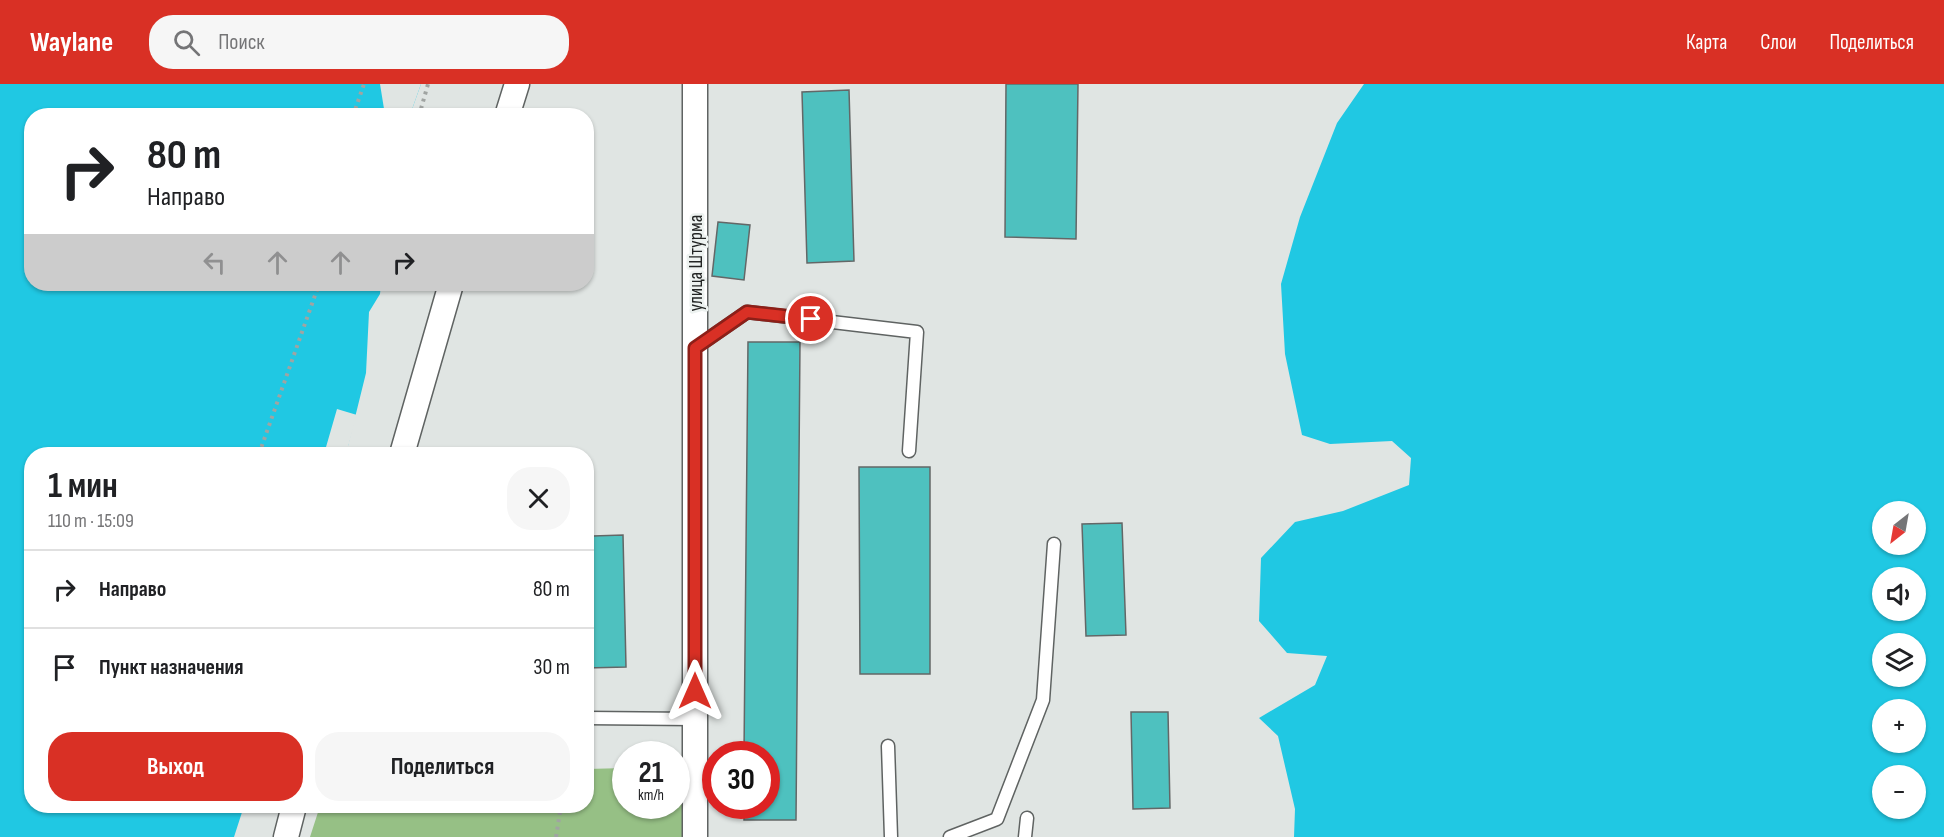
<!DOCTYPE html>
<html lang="ru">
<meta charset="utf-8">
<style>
body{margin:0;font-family:"Sofia Sans Condensed",sans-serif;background:#f6f6f6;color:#202124;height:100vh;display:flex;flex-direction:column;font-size:22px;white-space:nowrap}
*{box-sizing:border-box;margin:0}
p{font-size:20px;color:#757577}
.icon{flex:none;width:33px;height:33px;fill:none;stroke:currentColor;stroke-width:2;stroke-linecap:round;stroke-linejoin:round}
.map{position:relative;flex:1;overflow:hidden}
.drawer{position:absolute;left:24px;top:363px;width:570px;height:366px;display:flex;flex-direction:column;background:#fff;border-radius:24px;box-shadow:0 2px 4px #0004}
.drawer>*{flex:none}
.hud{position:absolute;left:24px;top:24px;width:570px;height:183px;border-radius:24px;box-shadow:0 2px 4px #0004;background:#fff;color:#202124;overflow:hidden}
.needle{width:39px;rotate:211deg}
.tools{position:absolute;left:1872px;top:417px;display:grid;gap:12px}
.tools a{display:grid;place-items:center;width:54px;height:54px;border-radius:50%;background:#fff;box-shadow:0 2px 4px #0004;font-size:30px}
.speed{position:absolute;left:612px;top:657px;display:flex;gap:12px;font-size:30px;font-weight:700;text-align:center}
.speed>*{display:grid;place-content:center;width:78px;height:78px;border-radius:50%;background:#fff;box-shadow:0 2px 4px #0004;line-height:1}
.speed small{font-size:15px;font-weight:400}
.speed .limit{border:9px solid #d22;background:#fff;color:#111}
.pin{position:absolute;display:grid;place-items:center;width:51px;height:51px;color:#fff;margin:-26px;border:3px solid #fff;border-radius:50%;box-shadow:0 2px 6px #0007}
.me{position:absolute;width:66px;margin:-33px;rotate:0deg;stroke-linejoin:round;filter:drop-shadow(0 0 4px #0008)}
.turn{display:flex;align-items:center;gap:21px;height:126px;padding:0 24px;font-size:27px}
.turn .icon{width:78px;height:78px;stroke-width:2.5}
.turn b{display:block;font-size:42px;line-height:51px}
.lanes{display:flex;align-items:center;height:57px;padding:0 24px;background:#0003;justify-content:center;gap:30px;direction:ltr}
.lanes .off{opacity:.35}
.round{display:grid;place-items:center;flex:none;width:63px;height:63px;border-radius:24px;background:#f6f6f6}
.summary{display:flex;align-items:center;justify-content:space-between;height:102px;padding:0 24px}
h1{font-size:36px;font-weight:700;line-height:45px}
.button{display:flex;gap:12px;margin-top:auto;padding:12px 24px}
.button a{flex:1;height:69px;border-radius:24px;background:#d93025;color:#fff;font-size:24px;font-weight:700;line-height:69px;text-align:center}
.button a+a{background:#f6f6f6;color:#202124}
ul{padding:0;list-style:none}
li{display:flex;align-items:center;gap:18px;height:78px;padding:0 24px;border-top:2px solid #e0e0e0}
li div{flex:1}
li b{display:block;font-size:22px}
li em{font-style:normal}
header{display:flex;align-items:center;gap:36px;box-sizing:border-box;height:84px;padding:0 30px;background:#d93025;color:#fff}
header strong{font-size:28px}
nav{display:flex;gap:33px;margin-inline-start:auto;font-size:21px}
.search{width:420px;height:54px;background:#f6f6f6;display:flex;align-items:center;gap:15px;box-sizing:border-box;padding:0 21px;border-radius:24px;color:#757577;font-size:22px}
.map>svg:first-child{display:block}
.green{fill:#96c085}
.water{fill:#20c8e3;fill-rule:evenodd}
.pier{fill:#e0e5e3}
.building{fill:#4ec1bf;stroke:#636767;stroke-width:1.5}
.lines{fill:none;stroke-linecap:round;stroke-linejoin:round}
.service-casing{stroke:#5f6362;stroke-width:15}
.minor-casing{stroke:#5f6362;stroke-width:27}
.path{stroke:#a0a4a2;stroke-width:4;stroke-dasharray:3 4.5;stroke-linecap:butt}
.service{stroke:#fff;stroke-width:12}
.minor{stroke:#fff;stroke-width:24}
.route-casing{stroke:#8d1f18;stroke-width:15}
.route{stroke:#d93025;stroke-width:10}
.labels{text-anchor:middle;stroke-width:5;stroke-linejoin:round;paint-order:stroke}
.street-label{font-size:20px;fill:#222423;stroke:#edf2f0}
</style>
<header>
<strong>Waylane</strong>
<div class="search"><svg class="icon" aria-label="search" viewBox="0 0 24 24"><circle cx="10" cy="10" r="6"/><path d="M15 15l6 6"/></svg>Поиск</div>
<nav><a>Карта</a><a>Слои</a><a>Поделиться</a></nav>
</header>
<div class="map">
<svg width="1944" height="753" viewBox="0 0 1944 753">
<rect width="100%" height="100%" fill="#e0e5e3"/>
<path class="green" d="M 625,684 L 626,722 L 676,722 L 677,684 L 682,684 L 682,753 L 310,753 L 320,722 L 586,722 L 587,685 Z"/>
<path class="water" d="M 0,0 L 421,0 L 410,31 L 32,32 L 32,200 L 381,200 L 380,210 L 369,228 L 366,289 L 346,370 L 32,370 L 32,722 L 244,722 L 234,753 L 0,753 Z
M 1364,0 L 1944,0 L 1944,753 L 1294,753 L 1295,725 L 1278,652 L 1259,634 L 1315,601 L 1327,572 L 1287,569 L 1259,537 L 1261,474 L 1295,438 L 1343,427 L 1409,401 L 1411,374 L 1392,357 L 1330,360 L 1302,351 L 1285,270 L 1281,200 L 1300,133 L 1337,39 ZM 1882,428 L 1916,428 L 1916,460 L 1882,460 ZM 1882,494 L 1916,494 L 1916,526 L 1882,526 ZM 1882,560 L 1916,560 L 1916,592 L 1882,592 ZM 1882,626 L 1916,626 L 1916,658 L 1882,658 ZM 1882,692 L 1916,692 L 1916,724 L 1882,724 Z"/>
<path class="pier" d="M 380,0 L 421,0 L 410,31 L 385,31 Z
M 337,325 L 357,331 L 346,370 L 324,370 Z"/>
<path class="building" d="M 1006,0 L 1078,0 L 1076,155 L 1005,153 Z
M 849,6 L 854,177 L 807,179 L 802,8 Z
M 718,138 L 750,141 L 744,196 L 712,192 Z
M 748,258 L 800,258 L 796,736 L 744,736 L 744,722 L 766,722 L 766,670 L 744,670 Z
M 859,383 L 930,383 L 930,590 L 860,590 Z
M 586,417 L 592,417 L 593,452 L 623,451 L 626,583 L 586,584 Z
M 1122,439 L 1126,551 L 1086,552 L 1082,440 Z
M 1131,628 L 1168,628 L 1170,724 L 1133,725 Z"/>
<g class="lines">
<g class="service-casing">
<path id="service" d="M 695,264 L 747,228 L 917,248 L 909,367
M 586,634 L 695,635
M 888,662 L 891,753
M 950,753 L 997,735 L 1043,616 L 1054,460
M 1025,753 L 1027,734"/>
</g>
<g class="minor-casing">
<path id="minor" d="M 507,32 L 517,0
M 402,370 L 451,200
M 286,753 L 294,722
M 695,753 L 695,0"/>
</g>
<path class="path" d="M 353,32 L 364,0
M 419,32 L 428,0
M 259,370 L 319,200
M 556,753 L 561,722"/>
<use href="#service" class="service"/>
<use href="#minor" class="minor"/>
</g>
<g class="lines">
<g class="route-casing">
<path id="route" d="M 695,607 L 695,264 L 747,228 L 811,235"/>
</g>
<use href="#route" class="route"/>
</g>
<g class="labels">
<g class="street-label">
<text transform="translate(695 179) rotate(-90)" y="7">улица Штурма</text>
</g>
</g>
</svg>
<div class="tools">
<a><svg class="needle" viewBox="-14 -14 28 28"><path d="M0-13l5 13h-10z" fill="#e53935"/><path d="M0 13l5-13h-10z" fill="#757577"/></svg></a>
<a><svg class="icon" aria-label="sound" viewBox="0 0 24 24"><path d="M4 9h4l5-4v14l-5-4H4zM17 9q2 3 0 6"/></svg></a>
<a><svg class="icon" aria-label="layers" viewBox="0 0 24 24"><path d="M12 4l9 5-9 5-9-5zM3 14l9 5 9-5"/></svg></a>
<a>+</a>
<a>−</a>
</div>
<div class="speed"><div>21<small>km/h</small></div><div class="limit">30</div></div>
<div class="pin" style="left:811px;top:235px;background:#d93025"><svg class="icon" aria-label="arrive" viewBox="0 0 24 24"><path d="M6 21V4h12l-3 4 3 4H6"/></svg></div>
<svg class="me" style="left:695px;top:607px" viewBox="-20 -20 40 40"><path d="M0-17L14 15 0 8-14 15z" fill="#d93025" stroke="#fff" stroke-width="4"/></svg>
<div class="hud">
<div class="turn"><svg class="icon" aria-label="right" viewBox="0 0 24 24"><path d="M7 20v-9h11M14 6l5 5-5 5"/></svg><div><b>80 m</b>Направо</div></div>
<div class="lanes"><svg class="icon off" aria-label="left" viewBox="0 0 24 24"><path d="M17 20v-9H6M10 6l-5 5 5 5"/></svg><svg class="icon off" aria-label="ahead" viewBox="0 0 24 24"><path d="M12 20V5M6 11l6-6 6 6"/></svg><svg class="icon off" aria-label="ahead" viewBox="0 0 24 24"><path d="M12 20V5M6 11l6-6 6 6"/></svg><svg class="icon" aria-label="right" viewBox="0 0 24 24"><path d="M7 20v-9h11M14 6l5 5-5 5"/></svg></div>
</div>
<section class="drawer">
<div class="summary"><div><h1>1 мин</h1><p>110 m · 15:09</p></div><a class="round"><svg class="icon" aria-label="close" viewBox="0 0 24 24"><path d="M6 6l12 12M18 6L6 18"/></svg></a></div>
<ul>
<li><svg class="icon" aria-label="right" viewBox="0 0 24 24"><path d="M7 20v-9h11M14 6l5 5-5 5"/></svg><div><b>Направо</b></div><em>80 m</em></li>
<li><svg class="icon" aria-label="arrive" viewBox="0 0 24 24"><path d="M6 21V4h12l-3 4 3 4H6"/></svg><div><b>Пункт назначения</b></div><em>30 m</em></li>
</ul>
<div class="button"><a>Выход</a><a>Поделиться</a></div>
</section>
</div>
